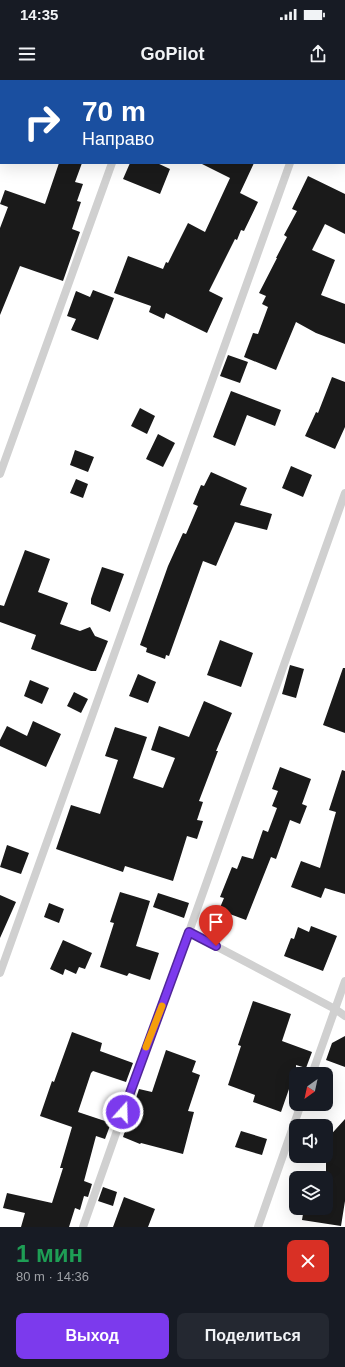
<!DOCTYPE html>
<html lang="ru">
<meta charset="utf-8">
<style>
body{margin:0;font-family:Arial,sans-serif;background:#242831;color:#f1f3f6;height:100vh;display:flex;flex-direction:column;font-size:15px;white-space:nowrap}
*{box-sizing:border-box;margin:0}
p{font-size:13px;color:#9ea1a6}
.icon{flex:none;width:22px;height:22px;fill:none;stroke:currentColor;stroke-width:2;stroke-linecap:round;stroke-linejoin:round}
.map{position:relative;height:1147px;overflow:hidden}
.side{display:flex;flex-direction:column;background:#171b24;flex:1}
.side>*{flex:none}
.guide{position:absolute;left:0px;top:0px;width:345px;height:84px;box-shadow:0 4px 16px #0002;background:#1a4fa0;color:#fff;overflow:hidden}
.needle{width:26px;rotate:213deg}
.fabs{position:absolute;left:289px;top:987px;display:grid;gap:8px}
.fabs a{display:grid;place-items:center;width:44px;height:44px;border-radius:8px;background:#171b24;box-shadow:0 4px 16px #0002;font-size:20px}
.pin{position:absolute;display:grid;place-items:center;width:34px;height:34px;color:#fff;margin:-41px -17px;border-radius:50% 50% 50% 0;rotate:-45deg;box-shadow:0 0 4px #0007}
.pin .icon{rotate:45deg}
.me{position:absolute;width:44px;margin:-22px;rotate:20deg;stroke-linejoin:round;filter:drop-shadow(0 0 3px #0008)}
.turn{display:flex;align-items:center;gap:14px;height:84px;padding:0 16px;font-size:18px}
.turn .icon{width:52px;height:52px;stroke-width:2.5}
.turn b{display:block;font-size:28px;line-height:34px}
.round{display:grid;place-items:center;flex:none;width:42px;height:42px;border-radius:8px;background:#242831}
.head{display:flex;align-items:center;justify-content:space-between;height:68px;padding:0 16px}
h1{font-size:24px;font-weight:800;line-height:30px;color:#1e9e55}
.cta{display:flex;gap:8px;margin-top:auto;padding:8px 16px}
.cta a{flex:1;height:46px;border-radius:8px;background:#7c3aed;color:#fff;font-size:16px;font-weight:800;line-height:46px;text-align:center}
.cta a+a{background:#242831;color:#f1f3f6}
.status{display:flex;justify-content:space-between;align-items:center;height:28px;padding:0 20px;background:#171b24;direction:ltr}
.status svg{height:11px;fill:currentColor}
header{display:flex;justify-content:space-between;align-items:center;height:52px;padding:0 16px;background:#171b24;font-size:18px;font-weight:800}
.map>svg:first-child{display:block}
.building{fill:#1a1a1a}
.lines{fill:none;stroke-linecap:round;stroke-linejoin:round}
.lane{stroke:#d0d0d0;stroke-width:8}
.route-casing{stroke:#51269a;stroke-width:10}
.route{stroke:#7c3aed;stroke-width:7}
.slow{stroke:#f59e0b;stroke-width:7}
</style>
<div class="status"><b>14:35</b><svg viewBox="0 0 49 12"><path d="M0 12V9h3v3zM5 12V6h3v6zM10 12V3h3v9zM15 12V0h3v12zM26 1h20v11H26zM47 4h2v5h-2z"/></svg></div>
<header><svg class="icon" aria-label="menu" viewBox="0 0 24 24"><path d="M4 6h16M4 12h16M4 18h16"/></svg>GoPilot<svg class="icon" aria-label="share" viewBox="0 0 24 24"><path d="M12 15V3M7 8l5-5 5 5M5 13v7h14v-7"/></svg></header>
<div class="map">
<svg width="345" height="1147" viewBox="0 0 345 1147">
<rect width="100%" height="100%" fill="#fff"/>
<path class="building" d="M 59,83 L 82,83 L 75,102 L 83,104 L 77,121 L 81,122 L 72,149 L 80,152 L 63,201 L 20,186 L 0,235 L 0,148 L 8,127 L 0,124 L 5,110 L 45,124 Z
M 130,83 L 157,83 L 170,89 L 160,114 L 123,99 Z
M 200,83 L 254,83 L 240,113 L 258,122 L 244,151 L 241,150 L 237,160 L 235,159 L 209,211 L 223,218 L 207,253 L 166,233 L 164,239 L 149,232 L 151,226 L 114,213 L 128,176 L 163,189 L 166,182 L 168,183 L 188,143 L 205,152 L 230,98 Z
M 308,96 L 345,114 L 345,154 L 325,144 L 312,170 L 335,180 L 321,215 L 345,224 L 345,264 L 316,253 L 296,242 L 276,290 L 244,277 L 253,253 L 258,254 L 268,227 L 262,224 L 266,216 L 259,213 L 277,178 L 276,178 L 287,157 L 284,155 L 297,131 L 292,129 Z
M 93,210 L 114,218 L 98,260 L 71,250 L 76,239 L 67,236 L 76,211 L 90,217 Z
M 228,275 L 248,282 L 240,303 L 220,296 Z
M 332,297 L 345,302 L 345,347 L 335,369 L 305,356 L 316,332 L 318,333 Z
M 231,311 L 281,330 L 275,346 L 247,335 L 235,366 L 213,357 Z
M 140,328 L 155,336 L 147,354 L 131,346 Z
M 158,354 L 175,363 L 163,387 L 146,379 Z
M 75,370 L 94,377 L 88,392 L 70,385 Z
M 291,386 L 312,395 L 303,417 L 282,408 Z
M 211,392 L 247,408 L 240,425 L 272,434 L 267,450 L 235,442 L 216,486 L 203,481 L 169,576 L 166,575 L 165,579 L 146,572 L 147,568 L 140,565 L 168,486 L 183,453 L 186,454 L 198,426 L 193,424 L 201,405 L 204,406 Z
M 76,399 L 88,404 L 83,418 L 70,413 Z
M 25,470 L 50,479 L 38,512 L 68,523 L 60,544 L 80,551 L 90,547 L 95,556 L 108,561 L 96,591 L 91,591 L 31,569 L 36,555 L 0,542 L 0,525 L 4,526 Z
M 102,487 L 124,494 L 110,532 L 91,524 L 91,519 Z
M 220,560 L 253,573 L 241,607 L 207,595 Z
M 290,585 L 304,589 L 296,618 L 282,614 Z
M 343,588 L 345,588 L 345,653 L 323,645 Z
M 138,594 L 156,602 L 148,623 L 129,616 Z
M 30,600 L 49,608 L 42,624 L 24,616 Z
M 74,612 L 88,619 L 81,633 L 67,626 Z
M 204,621 L 232,633 L 216,671 L 218,671 L 199,721 L 203,722 L 197,740 L 203,741 L 197,759 L 187,756 L 173,801 L 125,786 L 123,792 L 56,769 L 71,725 L 100,734 L 118,680 L 105,676 L 115,647 L 147,657 L 133,698 L 163,708 L 175,678 L 151,670 L 159,646 L 189,657 Z
M 33,641 L 61,654 L 46,687 L 0,666 L 0,660 L 7,646 L 27,656 Z
M 280,687 L 311,699 L 302,724 L 307,726 L 300,744 L 290,740 L 276,779 L 271,777 L 246,840 L 219,830 L 224,818 L 220,817 L 232,787 L 237,789 L 242,776 L 253,779 L 263,750 L 268,752 L 277,728 L 272,726 L 278,711 L 272,709 Z
M 342,690 L 345,691 L 345,814 L 325,808 L 321,818 L 291,807 L 301,781 L 320,788 L 336,732 L 329,730 Z
M 7,765 L 29,773 L 21,794 L 0,787 Z
M 120,812 L 150,821 L 136,866 L 159,873 L 150,900 L 129,893 L 127,896 L 100,887 L 114,843 L 110,842 Z
M 158,813 L 189,823 L 184,838 L 153,827 Z
M 0,815 L 16,822 L 0,858 Z
M 49,823 L 64,829 L 59,843 L 44,837 Z
M 311,846 L 337,856 L 323,891 L 284,876 L 291,858 L 294,859 L 298,847 L 309,852 Z
M 63,860 L 92,873 L 85,889 L 79,887 L 76,894 L 65,889 L 63,895 L 50,889 Z
M 253,921 L 291,934 L 282,961 L 312,972 L 306,988 L 296,985 L 296,1011 L 289,1009 L 281,1032 L 253,1022 L 255,1015 L 228,1005 L 241,966 L 238,965 Z
M 72,952 L 102,963 L 100,971 L 133,983 L 126,1002 L 93,991 L 91,993 L 78,1032 L 111,1043 L 105,1059 L 96,1056 L 84,1101 L 92,1104 L 88,1117 L 84,1116 L 80,1130 L 75,1128 L 69,1147 L 21,1147 L 25,1133 L 3,1128 L 7,1113 L 52,1123 L 63,1088 L 60,1088 L 72,1047 L 40,1036 L 52,1001 L 54,1002 Z
M 345,956 L 345,987 L 326,980 L 332,963 Z
M 166,970 L 196,981 L 192,992 L 200,995 L 188,1031 L 194,1032 L 183,1074 L 141,1063 L 140,1064 L 123,1057 L 139,1009 L 152,1012 Z
M 345,1039 L 345,1121 L 341,1146 L 302,1140 L 304,1128 L 326,1128 L 326,1060 Z
M 241,1051 L 267,1059 L 262,1075 L 235,1067 Z
M 103,1107 L 117,1112 L 113,1126 L 98,1121 Z
M 124,1117 L 155,1129 L 148,1147 L 113,1147 Z"/>
<g class="lines">
<path class="lane" d="M 294,0 L 295,1
M 144,1 L 144,0
M 344,32 L 345,32
M 0,394 L 112,83
M 189,852 L 335,929 L 345,936
M 0,893 L 290,83
M 312,994 L 345,901
M 83,1147 L 149,960 L 189,852 L 345,413
M 258,1147 L 301,1024"/>
</g>
<g class="lines">
<g class="route-casing">
<path id="route" d="M 123,1032 L 189,852 L 216,866"/>
</g>
<use href="#route" class="route"/>
<path class="slow" d="M 146,967 L 162,926"/>
</g>
</svg>
<div class="fabs">
<a><svg class="needle" viewBox="-14 -14 28 28"><path d="M0-13l5 13h-10z" fill="#e53935"/><path d="M0 13l5-13h-10z" fill="#9ea1a6"/></svg></a>
<a><svg class="icon" aria-label="sound" viewBox="0 0 24 24"><path d="M4 9h4l5-4v14l-5-4H4zM17 9q2 3 0 6"/></svg></a>
<a><svg class="icon" aria-label="layers" viewBox="0 0 24 24"><path d="M12 4l9 5-9 5-9-5zM3 14l9 5 9-5"/></svg></a>
</div>
<div class="pin" style="left:216px;top:866px;background:#d93025"><svg class="icon" aria-label="arrive" viewBox="0 0 24 24"><path d="M6 21V4h12l-3 4 3 4H6"/></svg></div>
<svg class="me" style="left:123px;top:1032px" viewBox="-20 -20 40 40"><circle r="17" fill="#7c3aed" stroke="#fff" stroke-width="3"/><path d="M0-11L8 9 0 5-8 9z" fill="#fff"/></svg>
<div class="guide">
<div class="turn"><svg class="icon" aria-label="right" viewBox="0 0 24 24"><path d="M7 20v-9h11M14 6l5 5-5 5"/></svg><div><b>70 m</b>Направо</div></div>
</div>
</div>
<section class="side">
<div class="head"><div><h1>1 мин</h1><p>80 m · 14:36</p></div><a class="round" style="background:#d93025;color:#fff"><svg class="icon" aria-label="close" viewBox="0 0 24 24"><path d="M6 6l12 12M18 6L6 18"/></svg></a></div>
<div class="cta"><a>Выход</a><a>Поделиться</a></div>
</section>
